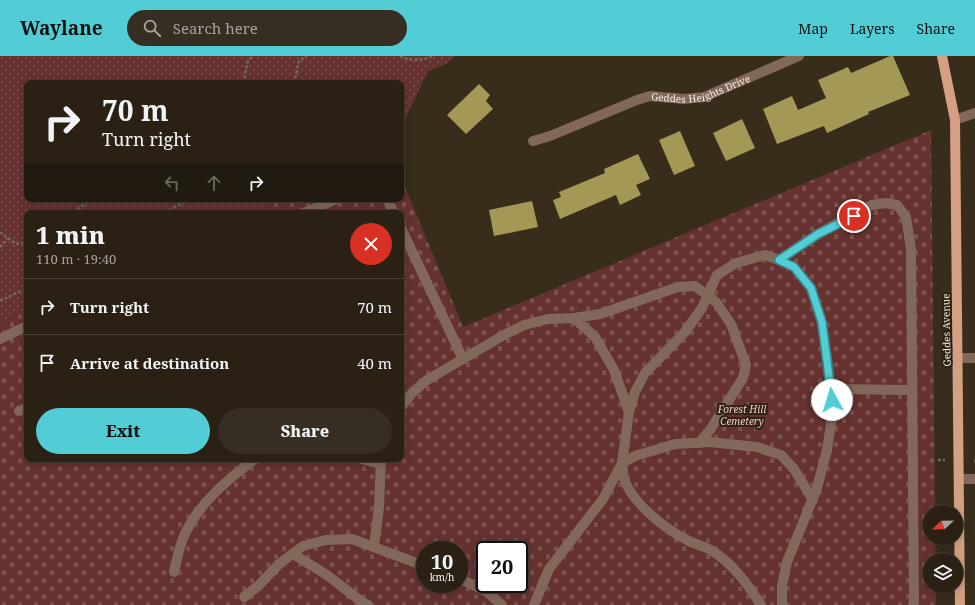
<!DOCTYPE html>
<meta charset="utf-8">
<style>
body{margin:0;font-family:"Noto Serif",serif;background:#362e22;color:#f1f3f6;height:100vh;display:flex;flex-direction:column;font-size:15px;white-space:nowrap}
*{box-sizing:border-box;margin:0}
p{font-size:13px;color:#a5a3a0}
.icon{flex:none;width:22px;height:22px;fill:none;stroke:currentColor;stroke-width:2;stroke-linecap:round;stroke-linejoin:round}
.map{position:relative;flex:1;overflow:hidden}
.sheet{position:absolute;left:24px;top:154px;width:380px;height:252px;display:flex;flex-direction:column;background:#2a2114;border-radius:8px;box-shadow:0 2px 10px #0003,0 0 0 1px #463e34}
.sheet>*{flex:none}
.top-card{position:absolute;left:24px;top:24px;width:380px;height:122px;border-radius:8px;box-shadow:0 2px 10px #0003,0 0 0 1px #463e34;background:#2a2114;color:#f1f3f6;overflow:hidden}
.needle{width:26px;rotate:248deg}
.buttons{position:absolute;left:923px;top:449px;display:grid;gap:8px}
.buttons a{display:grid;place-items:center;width:40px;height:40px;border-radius:50%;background:#2a2114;box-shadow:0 2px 10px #0003,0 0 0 1px #463e34;font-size:20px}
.speed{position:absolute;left:416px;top:485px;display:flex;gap:8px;font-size:20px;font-weight:700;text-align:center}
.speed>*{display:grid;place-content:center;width:52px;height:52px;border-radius:50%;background:#2a2114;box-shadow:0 2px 10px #0003,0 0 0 1px #463e34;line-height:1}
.speed small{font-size:10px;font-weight:400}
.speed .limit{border:2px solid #111;border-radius:6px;background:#fff;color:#111}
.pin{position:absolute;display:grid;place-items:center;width:34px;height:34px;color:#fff;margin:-17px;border:2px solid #fff;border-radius:50%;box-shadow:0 1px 4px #0007}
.me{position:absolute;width:44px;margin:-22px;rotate:354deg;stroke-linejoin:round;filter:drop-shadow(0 0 3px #0008)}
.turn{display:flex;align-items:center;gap:14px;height:84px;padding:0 12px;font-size:18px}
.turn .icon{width:52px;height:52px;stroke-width:2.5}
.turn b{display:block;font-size:28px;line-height:34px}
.lanes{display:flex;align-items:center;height:38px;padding:0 12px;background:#0003;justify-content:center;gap:20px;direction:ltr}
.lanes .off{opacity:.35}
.round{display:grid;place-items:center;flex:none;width:42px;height:42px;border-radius:21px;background:#362e22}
.headline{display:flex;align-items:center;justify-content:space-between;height:68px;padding:0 12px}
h1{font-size:24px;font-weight:800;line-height:30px}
.primary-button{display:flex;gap:8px;margin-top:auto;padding:8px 12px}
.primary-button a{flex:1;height:46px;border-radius:24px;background:#52ccd5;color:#111;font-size:16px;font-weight:800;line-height:46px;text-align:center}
.primary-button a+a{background:#362e22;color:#f1f3f6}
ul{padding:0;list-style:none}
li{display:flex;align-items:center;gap:12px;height:56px;padding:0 12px;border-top:1px solid #463e34}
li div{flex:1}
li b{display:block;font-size:15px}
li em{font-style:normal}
header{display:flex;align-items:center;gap:24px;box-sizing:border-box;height:56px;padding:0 20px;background:#52ccd5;color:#111}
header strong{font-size:19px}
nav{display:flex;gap:22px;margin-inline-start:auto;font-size:14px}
.search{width:280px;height:36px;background:#362e22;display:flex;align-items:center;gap:10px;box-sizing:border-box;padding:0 14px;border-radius:22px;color:#a5a3a0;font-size:15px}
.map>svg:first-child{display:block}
.cemetery{fill:url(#cemetery-stones);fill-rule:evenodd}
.park{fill:url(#park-dots)}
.building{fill:#a39856}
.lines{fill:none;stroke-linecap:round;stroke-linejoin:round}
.path{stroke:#74695a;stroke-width:2.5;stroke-dasharray:3 2;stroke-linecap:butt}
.minor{stroke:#82685a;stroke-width:10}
.major{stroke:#d49f83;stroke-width:10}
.route-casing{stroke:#35858a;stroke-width:10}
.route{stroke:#52ccd5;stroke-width:7}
.labels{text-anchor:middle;stroke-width:4;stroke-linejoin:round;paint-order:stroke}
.street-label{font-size:10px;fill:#f4ece1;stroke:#2e2212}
.park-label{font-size:10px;font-style:italic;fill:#f3cac6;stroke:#2e2212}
</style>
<header>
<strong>Waylane</strong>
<div class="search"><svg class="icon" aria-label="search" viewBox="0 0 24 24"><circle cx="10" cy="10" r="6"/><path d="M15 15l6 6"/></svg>Search here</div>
<nav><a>Map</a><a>Layers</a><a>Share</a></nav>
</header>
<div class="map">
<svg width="975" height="549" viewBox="0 0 975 549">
<defs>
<pattern id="cemetery-stones" width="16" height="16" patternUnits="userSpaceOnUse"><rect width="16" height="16" fill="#663230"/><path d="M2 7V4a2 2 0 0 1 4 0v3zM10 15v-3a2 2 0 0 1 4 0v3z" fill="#7c504e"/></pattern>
<pattern id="park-dots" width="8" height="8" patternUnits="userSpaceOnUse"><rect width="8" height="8" fill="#663230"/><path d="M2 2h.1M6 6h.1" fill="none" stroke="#7c504e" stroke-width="1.8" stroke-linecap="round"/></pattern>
</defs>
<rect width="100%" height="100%" fill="#382c1b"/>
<path class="cemetery" d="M 931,74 L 935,456 L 930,456 L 930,482 L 935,482 L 936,504 L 930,504 L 930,530 L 936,530 L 936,549 L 0,549 L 0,259 L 27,247 L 27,403 L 401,403 L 401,157 L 243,157 L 276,143 L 401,143 L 401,121 L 463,271 ZM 425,494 L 459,494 L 459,528 L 425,528 ZM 485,494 L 519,494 L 519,528 L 485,528 Z"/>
<path class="park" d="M 0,0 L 455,0 L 446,8 L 428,15 L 401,72 L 401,27 L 27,27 L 27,143 L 280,143 L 248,157 L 27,157 L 27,253 L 0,265 Z"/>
<path class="building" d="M 890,0 L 893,0 L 910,39 L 868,56 L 869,58 L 827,77 L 824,70 L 777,88 L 763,53 L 792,40 L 798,54 L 826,42 L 818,24 L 848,11 L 851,17 Z
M 479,28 L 490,39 L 486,45 L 493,53 L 466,78 L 447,59 Z
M 742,63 L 755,92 L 726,105 L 713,77 Z
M 680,75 L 695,110 L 674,119 L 659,84 Z
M 638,98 L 650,123 L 636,129 L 641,139 L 620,149 L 616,139 L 560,163 L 553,144 L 561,141 L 559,136 L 605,117 L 604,113 Z
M 532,145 L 538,171 L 494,180 L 489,154 Z"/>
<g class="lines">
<path class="path" d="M 364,0 L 365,0
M 400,0 C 409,5 423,5 433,0
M 243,27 L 248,5 L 253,0
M 294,27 L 299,5 L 307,0
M 74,157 L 90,143
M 165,157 L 174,151 L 192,143
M 0,176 L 16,188 L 27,187
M 0,191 L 8,183
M 0,245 L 27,232
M 938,404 L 945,404
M 974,405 L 975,405"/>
<g class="minor">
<path d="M 955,64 L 975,57"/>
<path id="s1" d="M 533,85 L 550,80 L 637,44 L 650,40 L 684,43 L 704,41 L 799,0"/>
<path d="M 387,143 L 394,157"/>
<path d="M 303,157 L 337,143"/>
<path d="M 401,172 L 463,303"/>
<path d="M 779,204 L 818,178 L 872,149 L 885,147 L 897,149 L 906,161 L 911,193 L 914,547 L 913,549"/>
<path d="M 574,262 L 595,281 L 614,314 L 629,356"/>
<path d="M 0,283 L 27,270"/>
<path d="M 958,302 L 975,302"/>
<path d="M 831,333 L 912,334"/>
<path d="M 401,351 L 412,337 L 427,324 L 504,279 L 524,269 L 548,263 L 574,262 L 600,258 L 678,231 L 695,230 L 716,246 L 731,268 L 746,309 L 743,322 L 710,374 L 699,387"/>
<path d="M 19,355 L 27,352"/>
<path d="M 362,403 L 380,408"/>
<path d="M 959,423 L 975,423"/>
<path d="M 374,490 L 379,451 L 381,403"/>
<path d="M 293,498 L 327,519 L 362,546 L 368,549"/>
<path d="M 174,516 C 177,504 179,491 184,480 C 198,448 228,423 255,403"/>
<path d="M 459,522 L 487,536 L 502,549"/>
<path d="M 244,541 L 259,529 L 279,508 L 303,490 L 326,484 L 352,483 L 425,510"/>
<path d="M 534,549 L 549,513 L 603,443 L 622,407 L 629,356 L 635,336 L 645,317 L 685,276 L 702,252 L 717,219 L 736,207 L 765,199 L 779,204 L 794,211 L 811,232 L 822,267 L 828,310 L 833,355 L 827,394 L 817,432 L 787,506 L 782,530 L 782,549"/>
<path d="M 761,549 C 748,529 734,509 714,496 C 707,491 697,489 689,485 C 666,474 629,445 623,419 C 623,415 623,411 622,407 L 635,400 L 675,388 L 710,386 L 757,391 L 781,399 L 794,413 L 813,444"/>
</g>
<path class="major" d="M 942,0 L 955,64 L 960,549"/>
</g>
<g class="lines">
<g class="route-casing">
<path id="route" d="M 832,344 L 822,266 L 811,232 L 794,211 L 779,204 L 818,178 L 854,160"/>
</g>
<use href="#route" class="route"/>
</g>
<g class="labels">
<g class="street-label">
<text dy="4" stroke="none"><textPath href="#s1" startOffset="178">Geddes Heights Drive</textPath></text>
<text transform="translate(946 274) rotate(-91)" y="4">Geddes Avenue</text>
</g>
<g class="park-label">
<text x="742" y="357">Forest Hill<tspan x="742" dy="12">Cemetery</tspan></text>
</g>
</g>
</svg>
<div class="buttons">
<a><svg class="needle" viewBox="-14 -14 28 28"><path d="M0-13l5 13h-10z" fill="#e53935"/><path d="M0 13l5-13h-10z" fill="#a5a3a0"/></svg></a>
<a><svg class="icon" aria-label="layers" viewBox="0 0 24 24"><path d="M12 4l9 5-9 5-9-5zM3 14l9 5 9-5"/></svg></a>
</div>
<div class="speed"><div>10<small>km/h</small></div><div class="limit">20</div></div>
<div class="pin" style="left:854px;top:160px;background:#d93025"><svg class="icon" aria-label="arrive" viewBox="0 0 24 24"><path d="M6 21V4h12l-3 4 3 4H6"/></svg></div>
<svg class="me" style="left:832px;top:344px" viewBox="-20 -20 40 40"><circle r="19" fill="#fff"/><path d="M0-13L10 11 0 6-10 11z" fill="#52ccd5"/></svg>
<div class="top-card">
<div class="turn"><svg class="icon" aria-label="right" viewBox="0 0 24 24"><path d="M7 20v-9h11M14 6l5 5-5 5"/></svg><div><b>70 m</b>Turn right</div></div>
<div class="lanes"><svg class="icon off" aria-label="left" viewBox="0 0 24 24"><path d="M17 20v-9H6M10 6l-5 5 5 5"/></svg><svg class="icon off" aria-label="ahead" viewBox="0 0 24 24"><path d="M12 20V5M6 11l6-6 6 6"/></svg><svg class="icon" aria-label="right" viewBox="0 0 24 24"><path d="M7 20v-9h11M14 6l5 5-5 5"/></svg></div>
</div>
<section class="sheet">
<div class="headline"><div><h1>1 min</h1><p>110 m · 19:40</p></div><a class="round" style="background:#d93025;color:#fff"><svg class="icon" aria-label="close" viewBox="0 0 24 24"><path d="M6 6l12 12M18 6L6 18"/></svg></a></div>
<ul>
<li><svg class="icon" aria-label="right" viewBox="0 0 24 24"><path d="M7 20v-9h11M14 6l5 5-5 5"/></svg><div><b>Turn right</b></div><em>70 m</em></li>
<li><svg class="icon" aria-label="arrive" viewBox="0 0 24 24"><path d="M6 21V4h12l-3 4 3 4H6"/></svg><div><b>Arrive at destination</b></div><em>40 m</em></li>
</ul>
<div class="primary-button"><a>Exit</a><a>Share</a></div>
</section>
</div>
